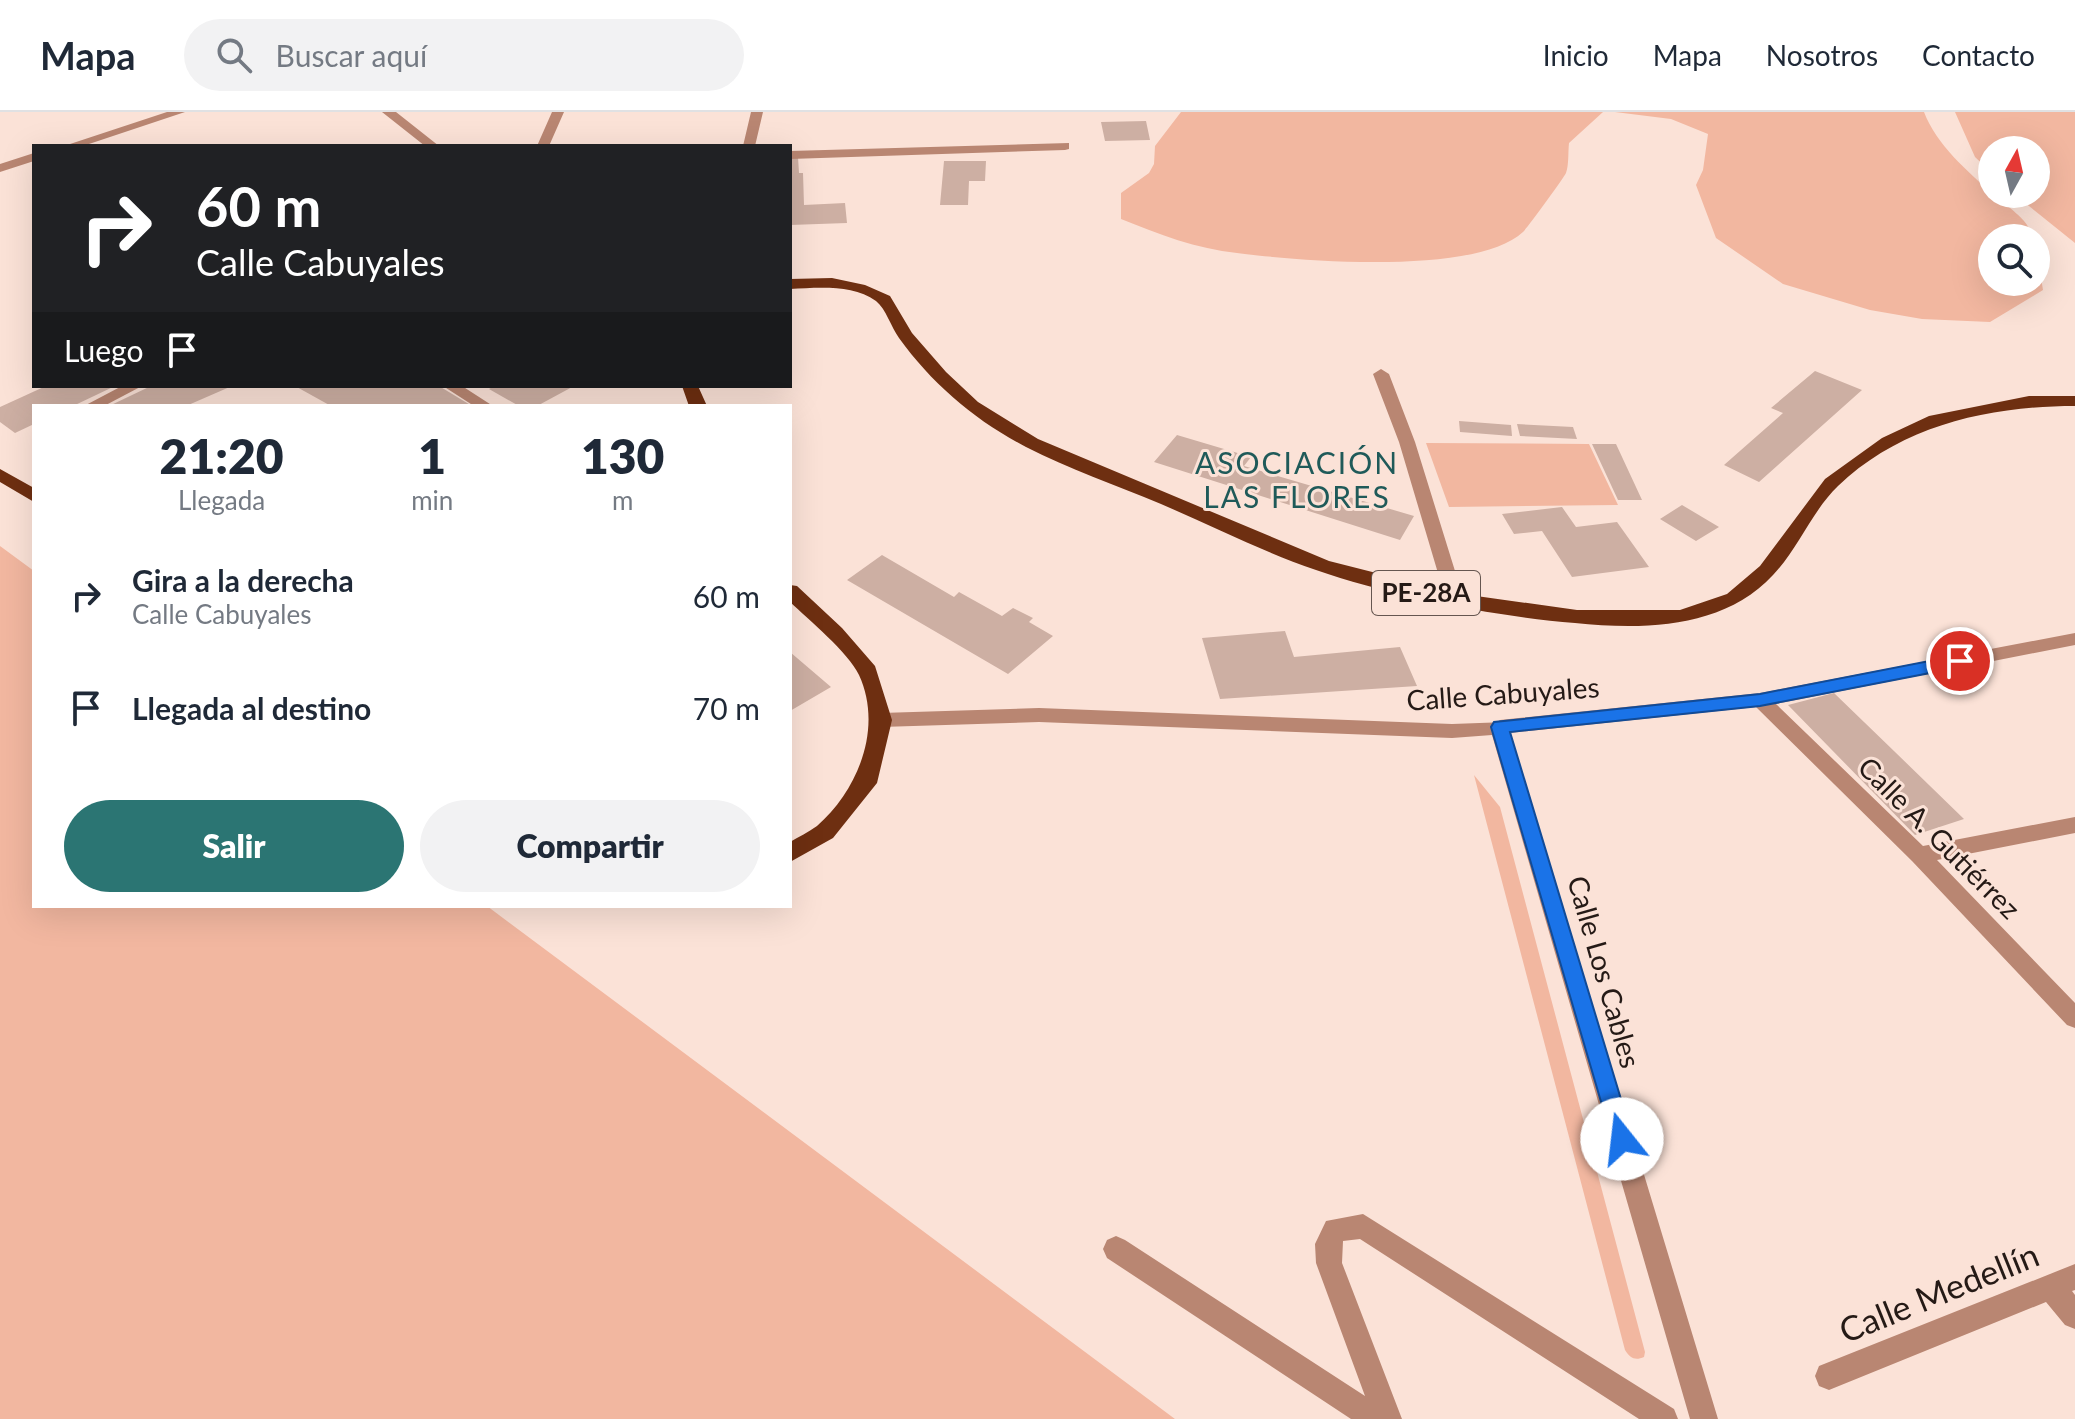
<!DOCTYPE html>
<html lang="es">
<meta charset="utf-8">
<style>
body{margin:0;font-family:Lato,sans-serif;background:#f2f2f3;color:#1f2937;height:100vh;display:flex;flex-direction:column;font-size:30px;white-space:nowrap}
*{box-sizing:border-box;margin:0}
p{font-size:26px;color:#747a83}
.icon{flex:none;width:44px;height:44px;fill:none;stroke:currentColor;stroke-width:2;stroke-linecap:round;stroke-linejoin:round}
.map{position:relative;flex:1;overflow:hidden}
.drawer{position:absolute;left:32px;top:292px;width:760px;height:504px;display:flex;flex-direction:column;background:#fff;border-radius:0px;box-shadow:0 8px 32px #0002}
.drawer>*{flex:none}
.top-card{position:absolute;left:32px;top:32px;width:760px;height:244px;border-radius:0px;box-shadow:0 8px 32px #0002;background:#202124;color:#fff;overflow:hidden}
.needle{width:52px;rotate:8deg}
.fabs{position:absolute;left:1978px;top:24px;display:grid;gap:16px}
.fabs a{display:grid;place-items:center;width:72px;height:72px;border-radius:50%;background:#fff;box-shadow:0 8px 32px #0002;font-size:40px}
.pin{position:absolute;display:grid;place-items:center;width:68px;height:68px;color:#fff;margin:-34px;border:4px solid #fff;border-radius:50%;box-shadow:0 2px 8px #0007}
.me{position:absolute;width:88px;margin:-44px;rotate:344deg;stroke-linejoin:round;filter:drop-shadow(0 0 6px #0008)}
.turn{display:flex;align-items:center;gap:28px;height:168px;padding:0 32px;font-size:36px}
.turn .icon{width:104px;height:104px;stroke-width:2.5}
.turn b{display:block;font-size:56px;line-height:68px}
.then{display:flex;align-items:center;height:76px;padding:0 32px;background:#0003;gap:16px;font-size:30px}
.eta{display:flex;justify-content:space-evenly;align-items:center;height:136px;text-align:center}
.eta b{font-size:48px;font-weight:800;line-height:56px}
.button{display:flex;gap:16px;margin-top:auto;padding:16px 32px}
.button a{flex:1;height:92px;border-radius:48px;background:#2b7573;color:#fff;font-size:32px;font-weight:800;line-height:92px;text-align:center}
.button a+a{background:#f2f2f3;color:#1f2937}
ul{padding:0;list-style:none}
li{display:flex;align-items:center;gap:24px;height:112px;padding:0 32px}
li div{flex:1}
li b{display:block;font-size:30px}
li em{font-style:normal}
header{display:flex;align-items:center;gap:48px;box-sizing:border-box;height:112px;padding:0 40px;background:#fff;border-bottom:2px solid #e0e1e3}
header strong{font-size:38px}
nav{display:flex;gap:44px;margin-inline-start:auto;font-size:28px}
.search{width:560px;height:72px;background:#f2f2f3;display:flex;align-items:center;gap:20px;box-sizing:border-box;padding:0 28px;border-radius:44px;color:#747a83;font-size:30px}
.map>svg:first-child{display:block}
.green{fill:#f2b7a0}
.building{fill:#cdafa3}
.lines{fill:none;stroke-linecap:round;stroke-linejoin:round}
.service{fill:#b98672;fill-rule:evenodd}
.minor{fill:#b98672;fill-rule:evenodd}
.tertiary{fill:#b98672;fill-rule:evenodd}
.trunk{fill:#6e2f11;fill-rule:evenodd}
.route{fill:#1a73e8;stroke:#114b97;stroke-width:2}
.labels{text-anchor:middle;stroke-width:6;stroke-linejoin:round;paint-order:stroke}
.shield{fill:#fbe2d7;stroke:#655650;stroke-width:2}
.shield-label{font-size:26px;font-weight:bold;fill:#251a16}
.street-label{font-size:28px;fill:#251a16;stroke:#fbe2d7}
.neighbourhood-label{font-size:30px;letter-spacing:2px;fill:#1f5a59;stroke:#fbe2d7}
.near-street-label{font-size:34px;fill:#251a16;stroke:#fbe2d7}
</style>
<header>
<strong>Mapa</strong>
<div class="search"><svg class="icon" aria-label="search" viewBox="0 0 24 24"><circle cx="10" cy="10" r="6"/><path d="M15 15l6 6"/></svg>Buscar aquí</div>
<nav><a>Inicio</a><a>Mapa</a><a>Nosotros</a><a>Contacto</a></nav>
</header>
<div class="map">
<svg width="2075" height="1307" viewBox="0 0 2075 1307">
<rect width="100%" height="100%" fill="#fbe2d7"/>
<path class="green" d="M 1181,0 L 1603,0 L 1569,31 C 1568,40 1569,53 1566,61 C 1563,67 1528,115 1523,120 C 1476,164 1299,149 1237,141 C 1197,137 1158,122 1121,107 L 1121,81 L 1149,61 L 1154,52 L 1155,34 Z
M 1615,0 L 1924,0 C 1936,32 1968,60 1992,81 C 2006,95 2028,105 2033,126 L 1992,126 L 1992,170 L 2036,170 L 2036,136 L 2043,178 L 1990,210 L 1922,207 L 1870,198 L 1783,172 L 1716,126 L 1696,73 L 1703,58 L 1708,22 L 1671,7 Z
M 1955,0 L 2075,0 L 2075,131 L 2014,82 L 2036,82 L 2036,38 L 1992,38 L 1992,61 L 1975,45 Z
M 1426,331 L 1589,332 L 1618,393 L 1449,395 Z
M 0,434 L 34,459 L 34,794 L 487,794 L 1175,1307 L 0,1307 Z
M 1474,663 L 1500,695 L 1645,1240 L 1644,1245 C 1635,1249 1630,1246 1625,1238 Z"/>
<path class="building" d="M 1146,9 L 1150,28 L 1105,29 L 1101,10 Z
M 798,45 L 799,61 L 803,61 L 804,93 L 845,91 L 847,111 L 790,113 L 790,46 Z
M 944,49 L 986,49 L 985,69 L 969,69 L 968,93 L 940,93 Z
M 1815,259 L 1862,278 L 1759,370 L 1724,353 L 1783,301 L 1771,296 Z
M 46,274 L 115,274 L 73,294 L 34,294 L 34,312 L 15,321 L 0,310 L 0,295 Z
M 151,274 L 232,274 L 186,294 L 109,294 Z
M 295,274 L 439,274 L 472,294 L 331,294 Z
M 494,274 L 574,274 L 537,294 L 519,294 L 489,277 Z
M 1459,309 L 1511,313 L 1512,324 L 1460,320 Z
M 1517,312 L 1573,315 L 1577,327 L 1520,324 Z
M 1177,323 L 1251,345 L 1244,354 L 1414,404 L 1400,428 L 1154,350 Z
M 1592,332 L 1616,332 L 1642,388 L 1618,388 Z
M 1682,393 L 1719,415 L 1696,429 L 1660,407 Z
M 1562,395 L 1576,415 L 1617,410 L 1649,455 L 1572,465 L 1542,419 L 1514,422 L 1502,402 Z
M 882,443 L 954,485 L 959,480 L 1002,504 L 1013,496 L 1033,506 L 1029,510 L 1053,524 L 1008,562 L 847,468 Z
M 1285,519 L 1294,545 L 1400,535 L 1417,574 L 1220,587 L 1202,526 Z
M 790,540 L 831,575 L 790,599 Z
M 1834,581 L 1894,639 L 1964,707 L 1915,723 L 1788,593 Z"/>
<g class="lines">
<path class="service" d="M 1381,257 L 1389,262 L 1415,330 L 1464,488 L 1461,492 L 1449,492 L 1446,488 L 1399,330 L 1373,262 Z"/>
<path class="minor" d="M 167,0 L 185,0 L 83,34 L 64,34 Z
M 382,0 L 396,0 L 439,34 L 425,34 Z
M 552,0 L 564,0 L 549,34 L 537,34 Z
M 751,0 L 763,0 L 755,34 L 743,34 Z
M 1069,31 L 1069,37 L 1065,38 L 790,47 L 790,39 Z
M 34,41 L 34,49 L 0,60 L 0,52 Z
M 122,274 L 142,274 L 104,294 L 84,294 Z
M 443,274 L 462,274 L 493,294 L 474,294 Z
M 2075,521 L 2075,533 L 1776,592 L 1923,734 L 2075,705 L 2075,721 L 1937,748 L 2075,891 L 2075,916 L 2067,913 L 1912,749 L 1756,595 L 1500,622 L 1490,615 L 1500,608 L 1760,581 Z
M 1363,1102 L 1674,1297 L 1678,1307 L 1639,1307 L 1360,1127 L 1343,1129 L 1342,1151 L 1402,1307 L 1351,1307 L 1107,1146 L 1103,1137 L 1107,1128 L 1116,1124 L 1125,1128 L 1365,1284 L 1316,1151 L 1315,1132 L 1326,1109 Z
M 2075,1152 L 2075,1178 L 2072,1179 L 2075,1183 L 2075,1217 L 2065,1213 L 2046,1190 L 1829,1278 L 1819,1274 L 1815,1264 L 1819,1254 Z"/>
<path class="tertiary" d="M 1039,596 L 1452,612 L 1507,610 L 1718,1307 L 1690,1307 L 1492,623 L 1452,626 L 1039,610 L 881,615 L 871,608 L 881,601 Z"/>
<path class="trunk" d="M 832,166 L 865,173 L 890,184 L 912,221 L 946,260 L 978,290 L 1038,327 L 1329,449 L 1455,481 L 1577,498 L 1680,498 L 1727,482 L 1760,454 L 1825,367 L 1882,326 L 1929,304 L 2029,284 L 2075,284 L 2075,294 C 1990,294 1902,313 1838,374 C 1812,399 1798,437 1773,463 C 1723,517 1643,518 1575,511 C 1493,504 1394,485 1316,458 C 1263,440 1212,414 1161,392 C 1116,373 1069,357 1026,335 C 976,309 932,272 899,226 C 891,215 886,197 876,189 C 852,172 818,176 790,177 L 790,167 Z
M 682,274 L 698,274 L 707,294 L 689,294 Z
M 0,357 L 34,376 L 34,390 L 0,370 Z
M 790,473 L 797,474 L 842,516 L 875,554 L 892,608 L 877,671 L 833,726 L 790,750 L 790,730 C 798,725 809,720 817,714 C 859,677 883,615 859,563 C 848,540 809,508 790,490 Z"/>
</g>
<path class="route" d="M 1960,543 L 1969,549 L 1966,554 L 1760,594 L 1510,620 L 1633,1027 L 1630,1034 L 1622,1037 L 1614,1034 L 1491,615 L 1494,610 L 1760,582 Z"/>
<g class="labels">
<rect class="shield" x="1372" y="459" width="108" height="44" rx="6"/>
<g class="shield-label">
<text x="1426" y="490">PE-28A</text>
</g>
<g class="street-label">
<text transform="translate(1503 582) rotate(-4)" y="10">Calle Cabuyales</text>
<text transform="translate(1939 726) rotate(45)" y="10">Calle A. Gutiérrez</text>
<text transform="translate(1604 860) rotate(74)" y="10">Calle Los Cables</text>
</g>
<g class="neighbourhood-label">
<text x="1297" y="362">ASOCIACIÓN<tspan x="1297" dy="34">LAS FLORES</tspan></text>
</g>
<g class="near-street-label">
<text transform="translate(1939 1181) rotate(-22)" y="12">Calle Medellín</text>
</g>
</g>
</svg>
<div class="fabs">
<a><svg class="needle" viewBox="-14 -14 28 28"><path d="M0-13l5 13h-10z" fill="#e53935"/><path d="M0 13l5-13h-10z" fill="#747a83"/></svg></a>
<a><svg class="icon" aria-label="search" viewBox="0 0 24 24"><circle cx="10" cy="10" r="6"/><path d="M15 15l6 6"/></svg></a>
</div>
<div class="pin" style="left:1960px;top:549px;background:#d93025"><svg class="icon" aria-label="arrive" viewBox="0 0 24 24"><path d="M6 21V4h12l-3 4 3 4H6"/></svg></div>
<svg class="me" style="left:1622px;top:1027px" viewBox="-20 -20 40 40"><circle r="19" fill="#fff"/><path d="M0-13L10 11 0 6-10 11z" fill="#1a73e8"/></svg>
<div class="top-card">
<div class="turn"><svg class="icon" aria-label="right" viewBox="0 0 24 24"><path d="M7 20v-9h11M14 6l5 5-5 5"/></svg><div><b>60 m</b>Calle Cabuyales</div></div>
<div class="then">Luego<svg class="icon" aria-label="arrive" viewBox="0 0 24 24"><path d="M6 21V4h12l-3 4 3 4H6"/></svg></div>
</div>
<section class="drawer">
<div class="eta">
<div><b>21:20</b><p>Llegada</p></div>
<div><b>1</b><p>min</p></div>
<div><b>130</b><p>m</p></div>
</div>
<ul>
<li><svg class="icon" aria-label="right" viewBox="0 0 24 24"><path d="M7 20v-9h11M14 6l5 5-5 5"/></svg><div><b>Gira a la derecha</b><p>Calle Cabuyales</p></div><em>60 m</em></li>
<li><svg class="icon" aria-label="arrive" viewBox="0 0 24 24"><path d="M6 21V4h12l-3 4 3 4H6"/></svg><div><b>Llegada al destino</b></div><em>70 m</em></li>
</ul>
<div class="button"><a>Salir</a><a>Compartir</a></div>
</section>
</div>
